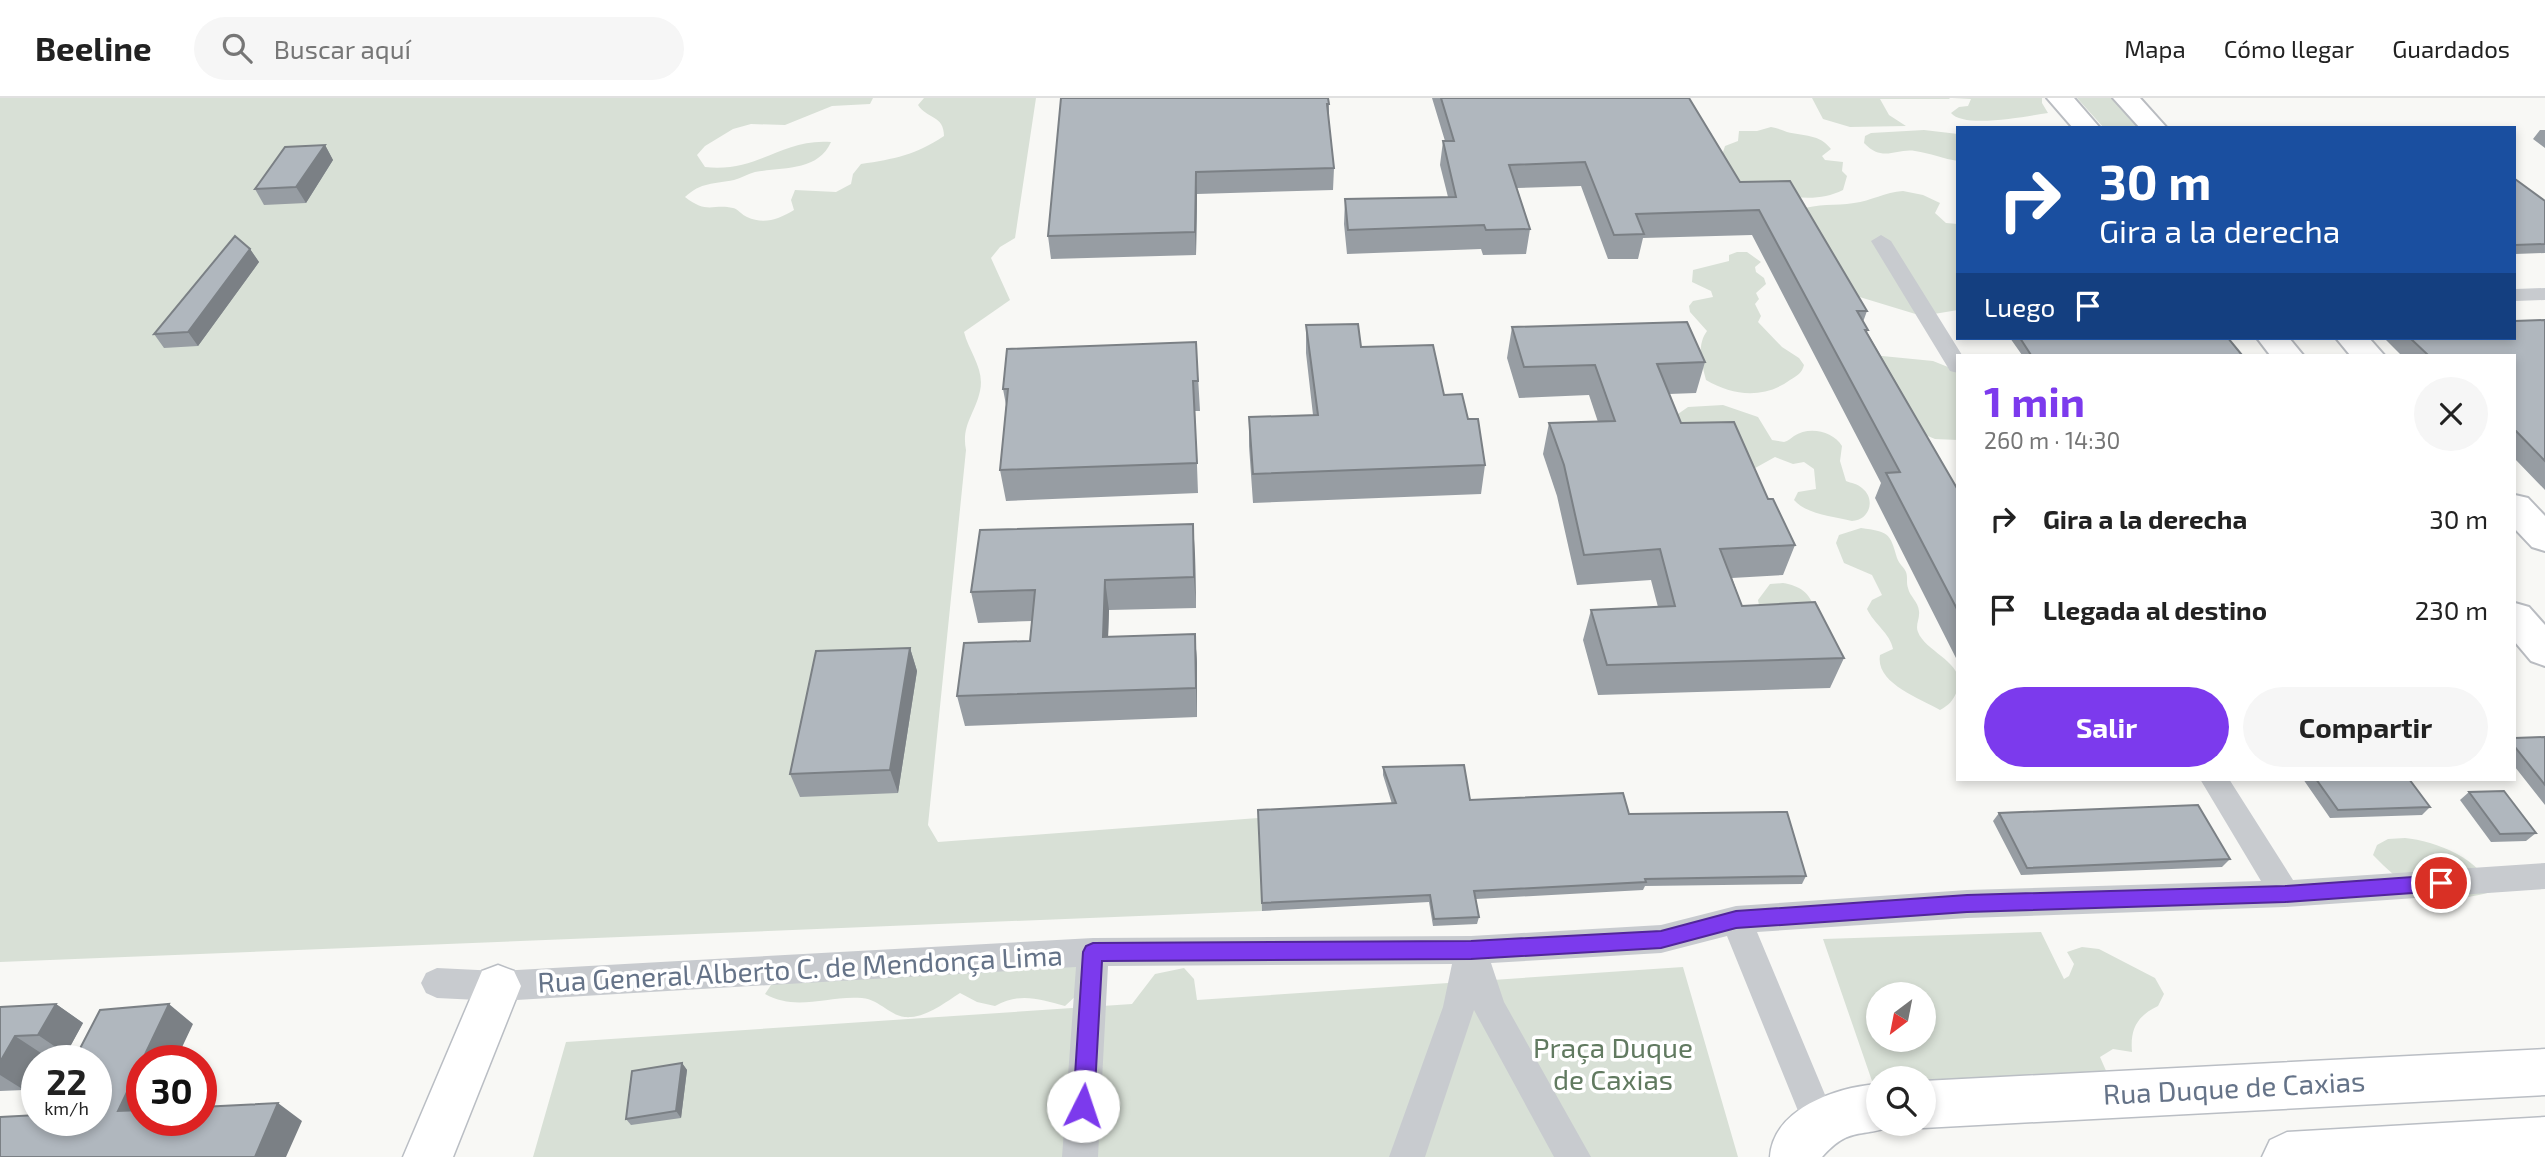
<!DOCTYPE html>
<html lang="es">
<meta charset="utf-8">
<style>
body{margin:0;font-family:"Exo 2",sans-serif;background:#f6f6f6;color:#222;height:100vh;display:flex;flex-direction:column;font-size:26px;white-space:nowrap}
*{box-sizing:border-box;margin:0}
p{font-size:23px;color:#767676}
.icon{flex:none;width:38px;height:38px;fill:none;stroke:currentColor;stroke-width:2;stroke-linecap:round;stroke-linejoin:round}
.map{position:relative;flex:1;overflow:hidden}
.panel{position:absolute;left:1956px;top:256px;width:560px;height:427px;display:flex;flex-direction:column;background:#fff;border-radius:0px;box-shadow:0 4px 10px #0003}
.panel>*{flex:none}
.hud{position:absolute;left:1956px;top:28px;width:560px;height:214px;border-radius:0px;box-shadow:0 4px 10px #0003;background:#1a4fa0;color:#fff;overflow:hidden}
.needle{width:46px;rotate:212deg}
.fabs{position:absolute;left:1866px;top:884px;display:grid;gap:14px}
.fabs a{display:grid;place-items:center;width:70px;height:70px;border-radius:50%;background:#fff;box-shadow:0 4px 10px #0003;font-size:35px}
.speed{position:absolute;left:21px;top:947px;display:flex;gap:14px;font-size:35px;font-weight:700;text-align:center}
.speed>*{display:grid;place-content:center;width:91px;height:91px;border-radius:50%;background:#fff;box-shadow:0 4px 10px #0003;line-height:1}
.speed small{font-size:18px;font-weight:400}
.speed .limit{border:10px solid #d22;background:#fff;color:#111}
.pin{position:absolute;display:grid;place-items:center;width:60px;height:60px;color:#fff;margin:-30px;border:4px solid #fff;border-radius:50%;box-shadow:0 2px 7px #0007}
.me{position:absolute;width:77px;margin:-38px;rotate:4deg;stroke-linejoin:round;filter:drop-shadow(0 0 5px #0008)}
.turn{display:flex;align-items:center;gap:24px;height:147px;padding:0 28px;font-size:32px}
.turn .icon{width:91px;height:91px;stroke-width:2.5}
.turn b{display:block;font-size:49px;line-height:60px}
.then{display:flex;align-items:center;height:66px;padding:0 28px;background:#0003;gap:14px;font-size:26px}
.round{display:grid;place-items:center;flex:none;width:74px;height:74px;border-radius:37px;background:#f6f6f6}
.summary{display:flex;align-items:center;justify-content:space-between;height:119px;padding:0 28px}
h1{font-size:42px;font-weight:700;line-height:52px;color:#7c3aed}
.cta{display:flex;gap:14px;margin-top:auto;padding:14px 28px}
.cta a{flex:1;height:80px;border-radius:42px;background:#7c3aed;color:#fff;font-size:28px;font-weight:700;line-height:80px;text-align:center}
.cta a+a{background:#f6f6f6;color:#222}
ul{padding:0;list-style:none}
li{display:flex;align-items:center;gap:21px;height:91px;padding:0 28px}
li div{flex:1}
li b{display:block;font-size:26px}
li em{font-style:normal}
header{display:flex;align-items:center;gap:42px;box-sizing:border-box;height:98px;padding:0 35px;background:#fff;border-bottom:2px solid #e0e0e0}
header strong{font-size:33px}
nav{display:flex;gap:38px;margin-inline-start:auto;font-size:24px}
.search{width:490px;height:63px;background:#f6f6f6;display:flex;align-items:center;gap:18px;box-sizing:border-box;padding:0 24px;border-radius:38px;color:#767676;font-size:26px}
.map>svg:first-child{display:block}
.green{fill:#d8e0d6;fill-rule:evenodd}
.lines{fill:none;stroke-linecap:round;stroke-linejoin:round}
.secondary-casing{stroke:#babec4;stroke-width:3}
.primary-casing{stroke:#b9bcc1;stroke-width:4}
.street{fill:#c8cbcf;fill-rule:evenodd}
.secondary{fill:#fff;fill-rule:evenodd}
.primary{fill:#fff;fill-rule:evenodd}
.wall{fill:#979da3}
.shaded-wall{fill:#7b8085}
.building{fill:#b0b7be;stroke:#7b8085;stroke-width:2}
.route{fill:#7c3aed;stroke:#51269a;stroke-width:2}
.labels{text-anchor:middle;stroke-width:7;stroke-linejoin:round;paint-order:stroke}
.near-street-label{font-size:28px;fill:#657388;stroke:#fff}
.near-park-label{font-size:28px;fill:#617a60;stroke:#fff}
</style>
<header>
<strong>Beeline</strong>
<div class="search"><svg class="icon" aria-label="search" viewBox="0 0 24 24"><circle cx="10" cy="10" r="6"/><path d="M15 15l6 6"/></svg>Buscar aquí</div>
<nav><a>Mapa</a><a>Cómo llegar</a><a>Guardados</a></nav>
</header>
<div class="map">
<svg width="2545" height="1059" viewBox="0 0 2545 1059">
<rect width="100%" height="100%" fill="#f8f8f5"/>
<path class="green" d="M 0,0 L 873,0 L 870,6 L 832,8 L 785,27 L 751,26 L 733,31 L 705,48 L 697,57 L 705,69 C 758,75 782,40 831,44 C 818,74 781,69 755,74 C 748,76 741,80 734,82 C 714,86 701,84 685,99 C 708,117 713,105 733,110 C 738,111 742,117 747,119 C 764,127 779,121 794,112 L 791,102 L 795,92 L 836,94 L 851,86 L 853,76 L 861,66 C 895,61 915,57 944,38 C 944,17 927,21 918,7 L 924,0 L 1036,0 L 1015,140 L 1000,149 L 991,160 L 1010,202 L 964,234 C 969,254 985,271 980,293 C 975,316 961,327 966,352 L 928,727 L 938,744 L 1258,720 L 1262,813 L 0,864 Z
M 1812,0 L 1949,0 L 1950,1 L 1880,1 L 1889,17 L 1906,28 L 1850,29 L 1823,21 Z
M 1952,0 L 2042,0 L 2042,5 L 2048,15 C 2028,18 1964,31 1951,15 L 1959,9 L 1968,8 L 1971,1 Z
M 2077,0 L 2116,0 L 2144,30 L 2104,30 Z
M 1771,29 C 1777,30 1782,32 1787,34 C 1803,38 1820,36 1831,51 L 1822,58 L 1825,62 L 1843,64 L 1842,73 L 1847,78 L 1843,92 C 1809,109 1773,94 1738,86 L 1722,57 L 1725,48 L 1738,43 L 1739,33 L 1757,33 Z
M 1924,32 L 1958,36 L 1958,63 C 1944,61 1930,55 1915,53 C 1896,50 1883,65 1864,45 L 1865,38 L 1871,35 Z
M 1903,93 L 1923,97 L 1940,105 L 1935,115 L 1946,125 L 1958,126 L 1958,212 L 1922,218 L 1853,197 L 1799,112 C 1818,105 1835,108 1854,105 C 1871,103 1885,94 1903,93 Z
M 1737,154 L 1747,154 L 1761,164 L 1755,169 L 1756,174 L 1764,180 L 1766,186 L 1756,195 L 1759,201 L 1755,206 L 1761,218 L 1758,224 L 1782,249 L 1799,260 L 1804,267 C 1802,275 1797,278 1790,282 C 1764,301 1733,298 1706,282 C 1702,266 1696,248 1707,233 L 1690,214 L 1689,208 L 1693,203 L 1713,199 L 1711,193 L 1692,184 L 1693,172 L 1729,163 L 1729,157 Z
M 1872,257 L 1933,263 L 1958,273 L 1958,342 L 1935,341 L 1923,336 Z
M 1723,307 L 1758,319 L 1772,342 L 1784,344 C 1788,343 1791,340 1794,338 C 1809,328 1833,333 1842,348 L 1840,363 L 1846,383 C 1851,385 1858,386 1862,390 C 1876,401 1870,422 1852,423 C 1834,418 1807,417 1794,402 L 1798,394 L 1816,391 L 1814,371 L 1804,364 L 1793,366 L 1775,359 L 1748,374 L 1658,330 L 1688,309 Z
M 1861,430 C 1888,434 1890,434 1897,460 C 1899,466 1904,469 1906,474 C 1908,479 1906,485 1908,490 C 1910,499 1918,503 1919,513 C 1920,521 1915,527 1918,534 C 1926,555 1968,565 1957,593 C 1953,603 1949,607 1940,612 C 1919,600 1875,585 1880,557 L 1893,551 C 1890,535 1874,526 1867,511 L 1872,502 L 1882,497 L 1872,477 L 1844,465 L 1836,445 L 1839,437 Z
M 1783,485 C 1800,488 1809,494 1815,511 L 1759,507 L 1758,502 L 1770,486 Z
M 2405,740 C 2435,743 2484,761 2491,794 C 2436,809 2412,797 2373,757 L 2377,747 L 2388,741 Z
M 2041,834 L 2064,881 L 2069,878 L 2074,866 L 2067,854 L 2082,849 L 2099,851 L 2155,880 L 2164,896 L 2158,908 C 2137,918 2130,931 2132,954 L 2113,951 L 2100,959 L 2107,975 L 1923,982 L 1878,980 L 1878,983 L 1872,983 L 1823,841 ZM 1878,896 L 1923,896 L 1923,942 L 1878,942 Z
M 1075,857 L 1093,882 L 1065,908 C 1039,901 1020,894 995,908 L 977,904 L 960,895 C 946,904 928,918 911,919 C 891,921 882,902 862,900 C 828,897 797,914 765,896 L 779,875 Z
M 1683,869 L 1738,1059 L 533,1059 L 566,944 L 1132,906 L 1155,876 L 1184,870 L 1194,881 L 1197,902 Z"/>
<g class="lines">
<g class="secondary-casing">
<path id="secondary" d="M 498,867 L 514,873 L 521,888 L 453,1059 L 403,1059 L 482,873 Z
M 2545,951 L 2545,997 L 1923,1030 L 1911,1026 L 1923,1026 L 1923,983 Z
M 1878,986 L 1878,1026 L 1895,1027 C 1860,1041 1851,1027 1822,1059 L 1770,1059 C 1773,1010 1838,989 1878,986 Z
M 2545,1019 L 2545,1059 L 2262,1059 L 2270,1042 L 2287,1034 Z"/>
</g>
<g class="primary-casing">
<path id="primary" d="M 2047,0 L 2074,0 L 2100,30 L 2073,30 Z
M 2113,0 L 2140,0 L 2167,30 L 2140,30 Z
M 2257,240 L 2289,240 L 2303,257 L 2270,257 Z
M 2336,240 L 2369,240 L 2384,257 L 2350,257 Z
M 2515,397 L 2528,400 L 2545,418 L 2545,453 L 2532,449 L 2515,431 Z
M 2515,505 L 2529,509 L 2545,527 L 2545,568 L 2531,563 L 2515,544 Z"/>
</g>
<path class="street" d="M 1881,137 L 1891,143 L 1962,257 L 1958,257 L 1958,275 L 1950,273 L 1947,268 L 1871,143 Z
M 2545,190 L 2545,202 L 2515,203 L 2515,191 Z
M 2200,681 L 2229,681 L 2293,782 L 2545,765 L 2545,791 L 2285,809 L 1967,820 L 1757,834 L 1836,1023 L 1831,1035 L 1819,1040 L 1807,1035 L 1727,838 L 1661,855 L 1491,865 L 1504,904 L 1591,1059 L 1554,1059 L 1474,912 L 1425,1059 L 1389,1059 L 1443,909 L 1452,866 L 1108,868 L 1098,1059 L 1062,1059 L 1076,869 L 498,903 L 437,900 L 426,895 L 421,885 L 426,875 L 437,870 L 498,873 L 1093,840 L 1471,838 L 1661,827 L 1736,808 L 1967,792 L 2261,783 Z"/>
<use href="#secondary" class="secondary"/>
<use href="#primary" class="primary"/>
</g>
<path class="wall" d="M 1061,0 L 1329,6 L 1329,22 L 1334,70 L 1333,92 L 1197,96 L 1196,157 L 1051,161 L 1048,138 Z
M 1432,0 L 1689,0 L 1740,84 L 1867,213 L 1863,224 L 1868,232 L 1867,234 L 1958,392 L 1958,564 L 1875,400 L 1881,385 L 1752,137 L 1643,140 L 1638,161 L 1608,161 L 1581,88 L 1517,90 L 1530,131 L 1526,156 L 1483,157 L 1481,151 L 1347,156 L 1344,126 L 1345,101 L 1448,99 L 1440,67 L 1443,43 L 1445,43 Z
M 2540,32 L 2545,32 L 2545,50 L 2533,41 Z
M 325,47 L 333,62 L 306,105 L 264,107 L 255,91 Z
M 2515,81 L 2545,103 L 2545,155 L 2515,156 Z
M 250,151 L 259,164 L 198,248 L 164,250 L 154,236 Z
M 2545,222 L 2545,392 L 2515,361 L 2515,257 L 2401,257 L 2384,240 L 2515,240 Z
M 1306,227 L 1361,249 L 1468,321 L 1485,367 L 1481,396 L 1253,405 L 1249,348 L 1249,319 L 1313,317 L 1306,255 Z
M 1512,229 L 1705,264 L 1696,295 L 1669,296 L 1681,325 L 1768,401 L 1795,447 L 1783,477 L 1732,480 L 1742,508 L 1844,560 L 1830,590 L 1598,597 L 1583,542 L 1591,512 L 1658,509 L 1651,482 L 1577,487 L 1557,398 L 1543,356 L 1549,325 L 1598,324 L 1589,297 L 1519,300 L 1507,260 Z
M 2010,240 L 2228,240 L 2242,257 L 2022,257 Z
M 1196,244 L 1200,313 L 1195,313 L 1198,395 L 1006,403 L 1000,372 L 1006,307 L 1003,291 Z
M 1195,456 L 1196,510 L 1109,512 L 1108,539 L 1195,536 L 1197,566 L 1197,619 L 965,628 L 957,598 L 1030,543 L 1032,523 L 978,525 L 971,494 Z
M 910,550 L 917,573 L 898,695 L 800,699 L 790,676 Z
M 2545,639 L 2545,707 L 2515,669 L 2515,640 Z
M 1383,669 L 1470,702 L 1629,716 L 1806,778 L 1802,786 L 1645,788 L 1643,792 L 1476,801 L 1479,819 L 1477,826 L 1433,828 L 1429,804 L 1262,813 L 1258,712 L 1392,706 L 1383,677 Z
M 2303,681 L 2409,681 L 2430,709 L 2422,717 L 2330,720 Z
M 2469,694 L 2536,735 L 2526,743 L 2491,744 L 2460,702 Z
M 1999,715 L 2230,761 L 2222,769 L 2021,777 L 1993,723 Z
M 56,906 L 83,925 L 66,956 L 44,957 L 41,962 L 37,962 L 37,970 L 24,992 L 0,993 L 0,909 Z
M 682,965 L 687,972 L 681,1020 L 631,1027 L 626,1021 Z"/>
<path class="shaded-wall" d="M 325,47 L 333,62 L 306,105 L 296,89 Z
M 1196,74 L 1197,96 L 1196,157 L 1195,134 Z
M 250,151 L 259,164 L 198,248 L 188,234 Z
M 1193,426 L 1195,456 L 1196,510 L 1194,479 Z
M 1105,482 L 1109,512 L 1107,569 L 1103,539 Z
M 1195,536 L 1197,566 L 1197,619 L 1196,590 Z
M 910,550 L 917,573 L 898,695 L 890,672 Z
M 56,906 L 83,925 L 66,956 L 38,937 Z
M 169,906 L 193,926 L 176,962 L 142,962 Z
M 15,938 L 44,957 L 41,962 L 37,962 L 37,970 L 24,992 L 0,977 L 0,964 Z
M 142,963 L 142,1022 L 118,1013 Z
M 682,965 L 687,972 L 681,1020 L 676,1013 Z
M 278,1005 L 302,1023 L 286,1059 L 255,1059 Z"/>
<path class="building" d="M 1061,0 L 1328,0 L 1329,6 L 1327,6 L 1334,70 L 1196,74 L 1195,134 L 1048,138 Z
M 1441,0 L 1689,0 L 1740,84 L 1790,83 L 1867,213 L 1857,213 L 1868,232 L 1865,232 L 1958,392 L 1958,513 L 1886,375 L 1900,374 L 1759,112 L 1636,116 L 1644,136 L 1614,137 L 1585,64 L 1509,67 L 1530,131 L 1486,132 L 1484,127 L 1348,132 L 1345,101 L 1456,99 L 1443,43 L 1454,43 Z
M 325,47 L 296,89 L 255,91 L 285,49 Z
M 2515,81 L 2545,103 L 2545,146 L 2515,147 Z
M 235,138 L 250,151 L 188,234 L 154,236 Z
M 2545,222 L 2545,363 L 2515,332 L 2515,257 L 2428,257 L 2410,240 L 2515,240 L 2515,223 Z
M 1687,224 L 1705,264 L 1657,266 L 1681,325 L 1734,324 L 1768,401 L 1773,401 L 1795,447 L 1720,451 L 1742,508 L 1815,504 L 1844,560 L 1607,567 L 1591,512 L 1675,508 L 1660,451 L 1584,457 L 1564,367 L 1549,325 L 1615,323 L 1595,267 L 1524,269 L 1512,229 Z
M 1358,226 L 1361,249 L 1433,247 L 1444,297 L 1462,296 L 1468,321 L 1478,321 L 1485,367 L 1253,376 L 1249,319 L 1318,317 L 1306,227 Z
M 2020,240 L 2228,240 L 2242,257 L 2031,257 Z
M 1196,244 L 1198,283 L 1193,283 L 1197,365 L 1000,372 L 1008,291 L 1003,291 L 1007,251 Z
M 1193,426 L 1194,479 L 1105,482 L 1103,539 L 1195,536 L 1196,590 L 957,598 L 964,545 L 1030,543 L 1035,492 L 971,494 L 980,432 Z
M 910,550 L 890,672 L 790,676 L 816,553 Z
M 2545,639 L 2545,687 L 2515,649 L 2515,640 Z
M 1464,667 L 1470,702 L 1623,695 L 1629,716 L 1787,714 L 1806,778 L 1645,781 L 1646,784 L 1474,793 L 1479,819 L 1434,821 L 1430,797 L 1262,805 L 1258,712 L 1396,705 L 1383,669 Z
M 2316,681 L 2409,681 L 2430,709 L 2338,712 Z
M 2504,693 L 2536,735 L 2500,736 L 2469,694 Z
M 2198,707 L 2230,761 L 2027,770 L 1999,715 Z
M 56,906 L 38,937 L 15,938 L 0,964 L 0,909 Z
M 169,906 L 118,1013 L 142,1012 L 142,1022 L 201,1022 L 201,1009 L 278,1005 L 255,1059 L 0,1059 L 0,1019 L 37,1017 L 37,1022 L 96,1022 L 96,962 L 74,962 L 100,912 Z
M 682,965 L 676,1013 L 626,1021 L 632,973 Z"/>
<path class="route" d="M 2441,777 L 2448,779 L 2450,785 L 2448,791 L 2441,793 L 2285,804 L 1967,814 L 1839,823 L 1736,830 L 1661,850 L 1471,861 L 1102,863 L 1094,1008 L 1090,1015 L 1083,1018 L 1076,1015 L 1073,1008 L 1083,854 L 1086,848 L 1093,845 L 1471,843 L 1661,833 L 1736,813 L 1839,806 L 1967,797 L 2285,788 Z"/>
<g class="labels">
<g class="near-street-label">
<text transform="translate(800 871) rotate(-3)" y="10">Rua General Alberto C. de Mendonça Lima</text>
<text transform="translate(2234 990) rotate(-3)" y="10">Rua Duque de Caxias</text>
</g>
<g class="near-park-label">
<text x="1613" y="960">Praça Duque<tspan x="1613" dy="32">de Caxias</tspan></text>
</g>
</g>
</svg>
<div class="fabs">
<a><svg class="needle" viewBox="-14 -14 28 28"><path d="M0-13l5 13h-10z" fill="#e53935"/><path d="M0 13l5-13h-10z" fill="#767676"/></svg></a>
<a><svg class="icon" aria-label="search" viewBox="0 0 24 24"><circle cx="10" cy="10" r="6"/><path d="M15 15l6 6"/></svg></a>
</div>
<div class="speed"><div>22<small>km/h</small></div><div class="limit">30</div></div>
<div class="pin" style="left:2441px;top:785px;background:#d93025"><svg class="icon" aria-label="arrive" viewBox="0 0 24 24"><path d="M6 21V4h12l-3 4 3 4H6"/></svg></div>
<svg class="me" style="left:1083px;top:1008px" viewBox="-20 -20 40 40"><circle r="19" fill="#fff"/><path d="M0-13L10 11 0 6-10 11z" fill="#7c3aed"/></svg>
<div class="hud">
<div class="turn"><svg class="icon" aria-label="right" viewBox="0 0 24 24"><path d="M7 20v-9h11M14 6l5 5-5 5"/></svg><div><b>30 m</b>Gira a la derecha</div></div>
<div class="then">Luego<svg class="icon" aria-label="arrive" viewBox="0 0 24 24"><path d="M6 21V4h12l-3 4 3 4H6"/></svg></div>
</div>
<section class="panel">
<div class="summary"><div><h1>1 min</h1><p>260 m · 14:30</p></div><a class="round"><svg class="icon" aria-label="close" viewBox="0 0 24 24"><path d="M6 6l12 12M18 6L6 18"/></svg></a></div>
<ul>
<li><svg class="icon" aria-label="right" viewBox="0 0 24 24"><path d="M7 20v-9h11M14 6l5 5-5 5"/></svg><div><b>Gira a la derecha</b></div><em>30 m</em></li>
<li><svg class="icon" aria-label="arrive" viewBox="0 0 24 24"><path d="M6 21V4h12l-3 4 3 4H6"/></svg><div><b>Llegada al destino</b></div><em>230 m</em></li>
</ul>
<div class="cta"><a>Salir</a><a>Compartir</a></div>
</section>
</div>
